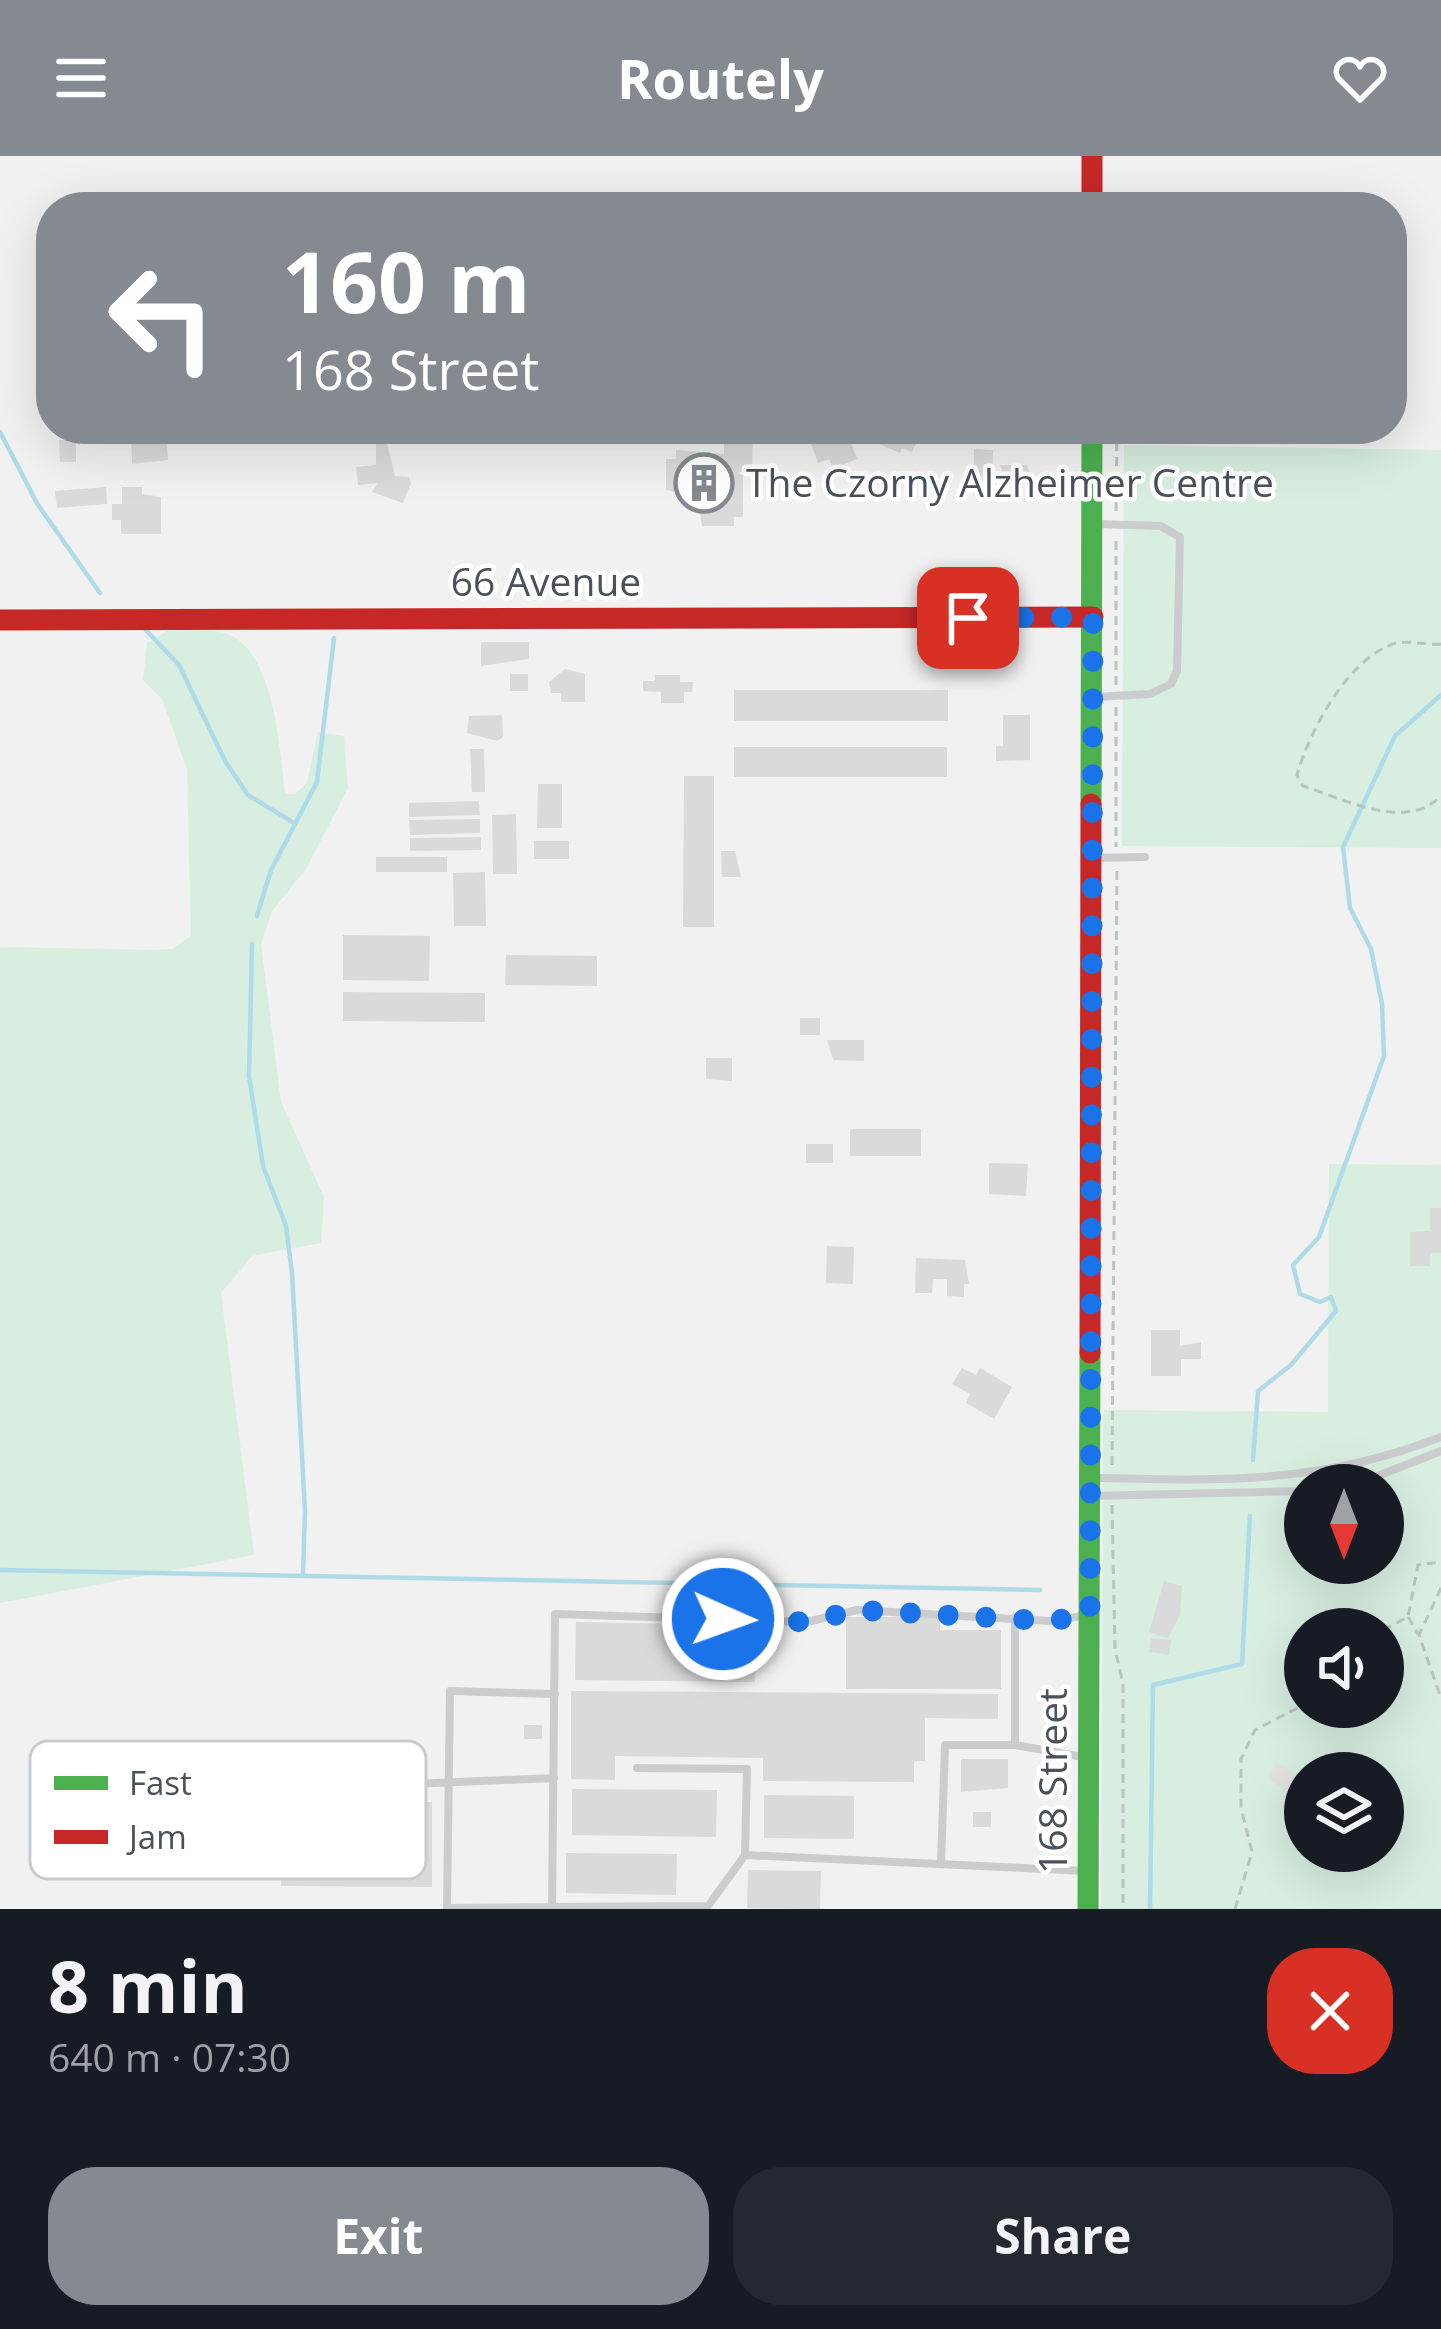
<!DOCTYPE html>
<meta charset="utf-8">
<style>
body{margin:0;font-family:"Open Sans",sans-serif;background:#242831;color:#f1f3f6;height:100vh;display:flex;flex-direction:column;font-size:45px;white-space:nowrap}
*{box-sizing:border-box;margin:0}
p{font-size:39px;color:#9ea1a6}
.icon{flex:none;width:66px;height:66px;fill:none;stroke:currentColor;stroke-width:2;stroke-linecap:round;stroke-linejoin:round}
.map{position:relative;height:1753px;overflow:hidden}
.details{display:flex;flex-direction:column;background:#171b24;flex:1}
.details>*{flex:none}
.hud{position:absolute;left:36px;top:36px;width:1371px;height:252px;border-radius:48px;box-shadow:0 12px 48px #0002;background:#848a90;color:#fff;overflow:hidden}
.needle{width:78px;rotate:180deg}
.fabs{position:absolute;left:1284px;top:1308px;display:grid;gap:24px}
.fabs a{display:grid;place-items:center;width:120px;height:120px;border-radius:50%;background:#171b24;box-shadow:0 12px 48px #0002;font-size:60px}
.pin{position:absolute;display:grid;place-items:center;width:102px;height:102px;color:#fff;margin:-51px;border-radius:24px;box-shadow:0 6px 18px #0006}
.me{position:absolute;width:132px;margin:-66px;rotate:92deg;stroke-linejoin:round;filter:drop-shadow(0 0 9px #0008)}
.turn{display:flex;align-items:center;gap:42px;height:252px;padding:0 48px;font-size:54px}
.turn .icon{width:156px;height:156px;stroke-width:2.5}
.turn b{display:block;font-size:84px;line-height:102px}
.round{display:grid;place-items:center;flex:none;width:126px;height:126px;border-radius:48px;background:#242831}
.head{display:flex;align-items:center;justify-content:space-between;height:204px;padding:0 48px}
h1{font-size:72px;font-weight:700;line-height:90px}
.cta{display:flex;gap:24px;margin-top:auto;padding:24px 48px}
.cta a{flex:1;height:138px;border-radius:48px;background:#848a90;color:#fff;font-size:48px;font-weight:700;line-height:138px;text-align:center}
.cta a+a{background:#242831;color:#f1f3f6}
header{display:flex;justify-content:space-between;align-items:center;height:156px;padding:0 48px;background:#848a90;color:#fff;font-size:54px;font-weight:700}
.map>svg:first-child{display:block}
.green{fill:#d7eee0;fill-rule:evenodd}
.sand{fill:#e4e2de}
.lines{fill:none;stroke-linecap:round;stroke-linejoin:round}
.stream{stroke:#afdbe9;stroke-width:4.5}
.building{fill:#dadadb}
.path{stroke:#bac4c1;stroke-width:3;stroke-dasharray:9 6;stroke-linecap:butt}
.lane{stroke:#cbccce;stroke-width:8}
.fast{stroke:#4caf50;stroke-width:21}
.jam{stroke:#c62828;stroke-width:21}
.route{stroke:#1a73e8;stroke-width:21;stroke-dasharray:0 37.8}
.labels{text-anchor:middle;stroke-width:9;stroke-linejoin:round;paint-order:stroke}
.poi-label{font-size:39px;fill:#49525b;stroke:#fff;text-anchor:start}
.street-label{font-size:39px;fill:#49525b;stroke:#fff}
.key{fill:#fff;stroke:#c8cbce;stroke-width:3}
.key-label{font-size:33px;fill:#49525b}
</style>
<header><svg class="icon" aria-label="menu" viewBox="0 0 24 24"><path d="M4 6h16M4 12h16M4 18h16"/></svg>Routely<svg class="icon" aria-label="heart" viewBox="0 0 24 24"><path d="M12 20l-8-8c-3-5 5-10 8-4 3-6 11-1 8 4z"/></svg></header>
<div class="map">
<svg width="1441" height="1753" viewBox="0 0 1441 1753">
<rect width="100%" height="100%" fill="#f1f1f1"/>
<path class="green" d="M 1124,289 L 1441,294 L 1441,692 L 1122,690 Z
M 167,475 C 184,476 207,472 224,477 C 275,491 280,597 285,638 L 295,638 L 307,627 L 318,576 L 344,580 L 348,632 L 306,713 L 272,755 L 261,788 L 281,946 L 324,1041 L 321,1087 L 252,1100 L 221,1137 L 254,1399 L 0,1447 L 0,791 L 153,794 L 172,793 L 191,780 L 187,613 L 162,543 L 143,524 L 147,487 Z
M 1329,1008 L 1441,1009 L 1441,1753 L 1101,1753 L 1103,1254 L 1328,1256 ZM 1305,1329 L 1383,1329 L 1383,1407 L 1305,1407 ZM 1305,1473 L 1383,1473 L 1383,1551 L 1305,1551 ZM 1305,1617 L 1383,1617 L 1383,1695 L 1305,1695 Z"/>
<path class="sand" d="M 1276,1607 L 1296,1619 L 1305,1636 L 1305,1654 L 1295,1669 L 1287,1666 L 1288,1656 L 1278,1648 L 1292,1638 L 1268,1623 Z"/>
<g class="lines">
<path class="stream" d="M 0,276 L 38,349 L 100,437
M 144,472 L 179,509 L 225,605 L 248,639 L 294,667
M 257,760 L 271,714 L 317,626 L 334,482
M 252,788 L 249,920 L 263,1010 L 286,1070 L 292,1117 L 305,1355 L 303,1418
M 1253,1304 L 1258,1235 L 1291,1209 L 1336,1155 L 1331,1141 L 1320,1146 L 1300,1138 L 1293,1109 L 1319,1081 L 1384,900 L 1382,848 L 1371,793 L 1350,752 L 1343,691 L 1395,580 L 1441,539
M 0,1414 L 1040,1434
M 1150,1753 L 1153,1529 L 1242,1508 L 1250,1360"/>
</g>
<path class="building" d="M 724,273 L 753,273 L 752,313 L 737,317 L 743,319 L 743,361 L 734,361 L 734,370 L 702,370 L 697,340 L 666,334 L 666,303 L 676,303 L 676,294 L 724,298 Z
M 806,273 L 923,273 L 912,296 L 902,292 L 900,297 L 865,282 L 851,287 L 857,303 L 833,313 L 829,303 L 818,307 Z
M 166,274 L 168,304 L 132,308 L 131,276 Z
M 386,283 L 395,320 L 409,321 L 411,327 L 403,347 L 372,336 L 378,327 L 358,329 L 356,311 L 376,309 L 376,284 Z
M 59,284 L 76,284 L 76,306 L 60,306 Z
M 974,293 L 993,294 L 992,328 L 974,328 Z
M 1000,309 L 1027,309 L 1033,326 L 1006,329 Z
M 106,331 L 107,348 L 57,352 L 55,335 Z
M 122,331 L 142,331 L 142,338 L 161,341 L 161,378 L 121,378 L 121,364 L 112,364 L 112,348 L 122,348 Z
M 481,486 L 529,486 L 529,503 L 481,510 Z
M 565,513 L 585,518 L 585,546 L 561,546 L 561,537 L 551,537 L 549,526 Z
M 510,518 L 528,518 L 528,535 L 510,535 Z
M 655,519 L 680,519 L 680,526 L 693,526 L 692,536 L 684,536 L 684,547 L 661,547 L 661,536 L 643,535 L 643,525 L 655,525 Z
M 734,534 L 948,534 L 948,565 L 734,565 Z
M 502,559 L 503,581 L 497,585 L 467,577 L 469,560 Z
M 1003,559 L 1030,559 L 1030,604 L 996,605 L 996,590 L 1003,590 Z
M 734,591 L 947,591 L 947,621 L 734,621 Z
M 470,593 L 484,593 L 485,636 L 472,636 Z
M 684,620 L 714,620 L 714,771 L 683,771 Z
M 538,628 L 562,628 L 562,672 L 537,672 Z
M 479,645 L 480,659 L 409,661 L 409,647 Z
M 516,658 L 517,718 L 493,718 L 492,659 Z
M 480,663 L 480,677 L 410,679 L 409,664 Z
M 481,681 L 481,694 L 410,695 L 410,682 Z
M 534,685 L 569,685 L 569,703 L 534,703 Z
M 721,695 L 735,695 L 741,721 L 722,721 Z
M 376,701 L 447,701 L 447,716 L 376,716 Z
M 485,716 L 486,770 L 454,770 L 453,717 Z
M 343,779 L 430,780 L 429,825 L 343,824 Z
M 506,799 L 597,800 L 597,830 L 505,829 Z
M 343,836 L 485,837 L 485,866 L 343,865 Z
M 800,862 L 820,862 L 820,879 L 800,879 Z
M 827,884 L 864,884 L 864,905 L 833,904 Z
M 706,902 L 732,902 L 732,925 L 706,923 Z
M 850,973 L 921,973 L 921,1000 L 850,1000 Z
M 806,988 L 833,988 L 833,1007 L 806,1007 Z
M 989,1007 L 1028,1008 L 1026,1040 L 989,1038 Z
M 1430,1052 L 1441,1052 L 1441,1097 L 1430,1097 L 1430,1110 L 1410,1110 L 1410,1076 L 1430,1075 Z
M 827,1090 L 854,1091 L 853,1128 L 826,1127 Z
M 916,1102 L 965,1104 L 969,1128 L 964,1128 L 964,1141 L 947,1140 L 947,1123 L 933,1123 L 932,1137 L 915,1137 Z
M 1151,1174 L 1180,1174 L 1180,1190 L 1201,1186 L 1201,1203 L 1181,1203 L 1181,1220 L 1151,1220 Z
M 962,1212 L 976,1219 L 980,1212 L 1012,1231 L 994,1263 L 966,1247 L 970,1238 L 952,1228 Z
M 1164,1425 L 1182,1430 L 1180,1459 L 1168,1482 L 1149,1476 Z
M 846,1461 L 940,1461 L 940,1474 L 1001,1474 L 1001,1533 L 846,1533 Z
M 576,1466 L 756,1469 L 755,1526 L 575,1524 Z
M 1151,1482 L 1171,1484 L 1169,1499 L 1149,1496 Z
M 571,1535 L 998,1538 L 998,1563 L 925,1562 L 925,1605 L 914,1605 L 914,1626 L 763,1625 L 763,1602 L 615,1600 L 615,1624 L 571,1623 Z
M 524,1569 L 542,1569 L 542,1583 L 524,1583 Z
M 961,1603 L 1008,1603 L 1008,1632 L 961,1636 Z
M 572,1633 L 717,1634 L 716,1681 L 572,1679 Z
M 764,1639 L 854,1640 L 854,1683 L 764,1682 Z
M 282,1646 L 432,1646 L 432,1731 L 281,1730 Z
M 973,1656 L 991,1656 L 991,1671 L 973,1671 Z
M 566,1697 L 677,1698 L 676,1739 L 566,1737 Z
M 748,1714 L 821,1715 L 820,1753 L 747,1752 Z"/>
<g class="lines">
<path class="path" d="M 1116,355 L 1117,273
M 1441,488 C 1426,490 1407,483 1393,488 C 1347,504 1309,576 1297,619 L 1303,630 C 1344,643 1406,676 1441,640
M 1116,529 L 1116,383
M 1116,551 L 1116,691
M 1112,1309 L 1117,713
M 1112,1349 L 1115,1493 L 1123,1528 L 1123,1753
M 1441,1432 L 1419,1479 L 1441,1542
M 1408,1461 L 1418,1478
M 1383,1474 L 1408,1461 L 1418,1409 L 1441,1406
M 1235,1753 L 1252,1696 L 1241,1652 L 1241,1603 L 1255,1574 L 1305,1548"/>
<path class="lane" d="M 1094,541 L 1150,538 L 1171,528 L 1177,515 L 1180,381 L 1161,370 L 1096,368
M 1094,702 L 1145,701
M 1095,1322 C 1222,1325 1321,1328 1441,1281
M 1355,1329 L 1441,1295
M 1092,1340 L 1305,1335
M 1015,1461 L 1015,1589 L 1088,1602
M 637,1612 L 747,1613 L 745,1699
M 941,1708 L 945,1589 L 1015,1589
M 1087,1715 L 745,1699 L 708,1750 L 552,1751 L 555,1458 L 807,1466 L 857,1454 L 1050,1465 L 1089,1459
M 267,1719 L 268,1634 L 554,1622
M 552,1751 L 447,1752 L 450,1535 L 555,1538"/>
<path class="fast" d="M 1091,648 L 1092,273
M 1088,1753 L 1090,1197"/>
<path class="jam" d="M 1092,0 L 1092,51
M 0,464 L 1093,461
M 1090,1197 L 1091,648"/>
</g>
<g class="lines">
<path class="route" d="M 723,1463 L 807,1466 L 857,1454 L 1050,1465 L 1090,1459 L 1093,461 L 968,462"/>
</g>
<defs>
<g id="building-ring" transform="scale(3)"><circle r="9.5" fill="#fff" stroke="#848a90" stroke-width="1.5"/><path d="M-4-6H4V6H1V3H-1V6H-4ZM-2.5-4.3h1.7v1.8h-1.7ZM.8-4.3h1.7v1.8H.8ZM-2.5-1h1.7V.8h-1.7ZM.8-1h1.7V.8H.8Z" fill="#848a90"/></g>
</defs>
<g fill-rule="evenodd">
<use href="#building-ring" x="704" y="327"/>
</g>
<g class="labels">
<g class="poi-label">
<text x="746" y="341">The Czorny Alzheimer Centre</text>
</g>
<g class="street-label">
<text x="546" y="440">66 Avenue</text>
<text transform="translate(1053 1625) rotate(-90)" y="14">168 Street</text>
</g>
</g>
<rect x="30" y="1585" width="396" height="138" rx="18" class="key"/>
<rect x="54" y="1620" width="54" height="14" fill="#4caf50"/>
<rect x="54" y="1674" width="54" height="14" fill="#c62828"/>
<g class="key-label">
<text x="129" y="1639">Fast</text>
<text x="129" y="1693">Jam</text>
</g>
</svg>
<div class="fabs">
<a><svg class="needle" viewBox="-14 -14 28 28"><path d="M0-13l5 13h-10z" fill="#e53935"/><path d="M0 13l5-13h-10z" fill="#9ea1a6"/></svg></a>
<a><svg class="icon" aria-label="sound" viewBox="0 0 24 24"><path d="M4 9h4l5-4v14l-5-4H4zM17 9q2 3 0 6"/></svg></a>
<a><svg class="icon" aria-label="layers" viewBox="0 0 24 24"><path d="M12 4l9 5-9 5-9-5zM3 14l9 5 9-5"/></svg></a>
</div>
<div class="pin" style="left:968px;top:462px;background:#d93025"><svg class="icon" aria-label="arrive" viewBox="0 0 24 24"><path d="M6 21V4h12l-3 4 3 4H6"/></svg></div>
<svg class="me" style="left:723px;top:1463px" viewBox="-20 -20 40 40"><circle r="17" fill="#1a73e8" stroke="#fff" stroke-width="3"/><path d="M0-11L8 9 0 5-8 9z" fill="#fff"/></svg>
<div class="hud">
<div class="turn"><svg class="icon" aria-label="left" viewBox="0 0 24 24"><path d="M17 20v-9H6M10 6l-5 5 5 5"/></svg><div><b>160 m</b>168 Street</div></div>
</div>
</div>
<section class="details">
<div class="head"><div><h1>8 min</h1><p>640 m · 07:30</p></div><a class="round" style="background:#d93025;color:#fff"><svg class="icon" aria-label="close" viewBox="0 0 24 24"><path d="M6 6l12 12M18 6L6 18"/></svg></a></div>
<div class="cta"><a>Exit</a><a>Share</a></div>
</section>
